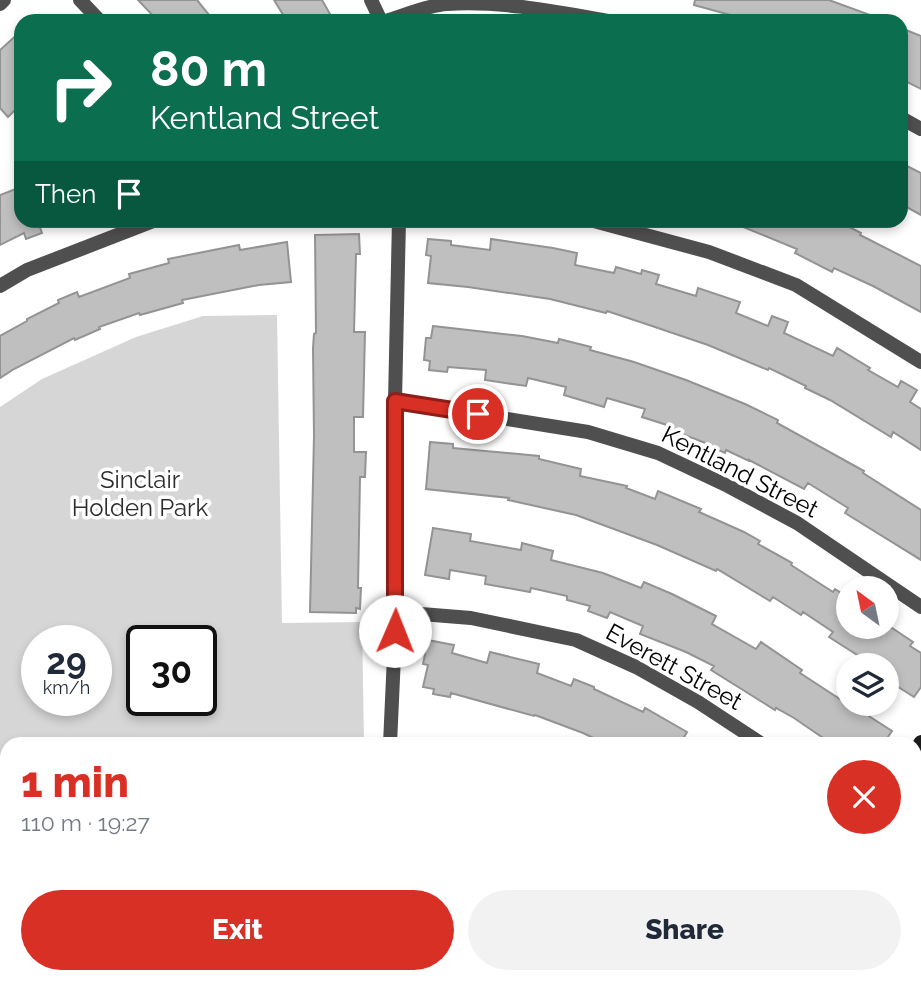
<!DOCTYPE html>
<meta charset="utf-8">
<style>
body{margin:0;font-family:Raleway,sans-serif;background:#f2f2f3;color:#1f2937;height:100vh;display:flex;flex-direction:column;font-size:26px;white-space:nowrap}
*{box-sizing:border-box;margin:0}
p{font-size:23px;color:#747a83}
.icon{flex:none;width:38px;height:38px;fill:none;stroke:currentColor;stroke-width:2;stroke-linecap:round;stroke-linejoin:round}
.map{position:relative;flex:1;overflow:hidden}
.sheet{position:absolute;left:0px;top:737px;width:922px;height:247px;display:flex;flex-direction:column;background:#fff;border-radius:21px 21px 0 0;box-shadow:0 4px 10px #0003}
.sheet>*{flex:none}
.hud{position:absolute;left:14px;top:14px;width:894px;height:214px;border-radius:21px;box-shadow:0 4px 10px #0003;background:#0b6e4f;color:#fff;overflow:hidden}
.needle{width:46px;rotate:327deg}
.fabs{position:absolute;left:836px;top:576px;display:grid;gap:14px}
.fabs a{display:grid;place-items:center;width:63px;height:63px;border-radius:50%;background:#fff;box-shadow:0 4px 10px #0003;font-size:35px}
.speed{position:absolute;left:21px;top:625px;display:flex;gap:14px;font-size:35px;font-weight:700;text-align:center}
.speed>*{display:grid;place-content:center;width:91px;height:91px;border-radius:50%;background:#fff;box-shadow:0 4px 10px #0003;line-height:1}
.speed small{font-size:18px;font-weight:400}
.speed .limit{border:4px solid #111;border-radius:10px;background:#fff;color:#111}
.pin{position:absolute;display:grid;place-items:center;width:60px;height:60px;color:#fff;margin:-30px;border:4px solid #fff;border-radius:50%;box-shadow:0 2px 7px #0007}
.me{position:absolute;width:77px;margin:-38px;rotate:1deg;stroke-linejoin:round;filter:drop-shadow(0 0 5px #0008)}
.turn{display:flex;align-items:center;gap:24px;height:147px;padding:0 21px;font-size:32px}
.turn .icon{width:91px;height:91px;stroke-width:2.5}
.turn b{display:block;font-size:49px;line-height:60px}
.then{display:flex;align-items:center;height:66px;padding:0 21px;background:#0003;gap:14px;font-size:26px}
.round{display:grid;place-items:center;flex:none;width:74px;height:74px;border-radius:37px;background:#f2f2f3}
.overview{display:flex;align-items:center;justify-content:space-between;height:119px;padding:0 21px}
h1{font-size:42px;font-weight:800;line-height:52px;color:#d93025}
.action{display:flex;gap:14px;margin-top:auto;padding:14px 21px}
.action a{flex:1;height:80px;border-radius:42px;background:#d93025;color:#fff;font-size:28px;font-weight:800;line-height:80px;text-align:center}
.action a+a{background:#f2f2f3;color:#1f2937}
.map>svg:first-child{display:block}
.green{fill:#d6d6d6;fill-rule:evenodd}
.building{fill:#bfbfbf;stroke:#939393;stroke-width:2}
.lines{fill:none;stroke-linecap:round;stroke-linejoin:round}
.street{stroke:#4f4f4f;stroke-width:14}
.secondary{stroke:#1c1c1c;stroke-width:14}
.route-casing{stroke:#8d1f18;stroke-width:18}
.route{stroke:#d93025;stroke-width:12}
.labels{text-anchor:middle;stroke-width:7;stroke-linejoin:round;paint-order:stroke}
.street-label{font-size:24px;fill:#000;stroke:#fff}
.park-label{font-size:24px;fill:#2d2d2d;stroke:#fff}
</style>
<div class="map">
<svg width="921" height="983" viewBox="0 0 921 983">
<rect width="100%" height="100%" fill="#fff"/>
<path class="green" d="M 277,315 L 282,623 L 362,622 L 364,744 L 7,744 L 7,831 L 0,823 L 0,407 L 42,379 L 136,337 L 203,316 ZM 37,640 L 96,640 L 96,700 L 37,700 ZM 142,640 L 201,640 L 201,700 L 142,700 Z
M 0,832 L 7,840 L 7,906 L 0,913 Z"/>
<path class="building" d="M 138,0 L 197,0 L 214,21 L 158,21 Z
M 274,0 L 322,0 L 334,21 L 287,21 Z
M 695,0 L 829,0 L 881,19 L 880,21 L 752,21 L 694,5 Z
M 901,28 L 921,36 L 921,89 L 901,79 Z
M 21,31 L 21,104 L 8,117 L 0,108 L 0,50 Z
M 901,163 L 921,173 L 921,215 L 901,204 Z
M 21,187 L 21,220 L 49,220 L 39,225 L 42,233 L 26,239 L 24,233 L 0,245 L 0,195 Z
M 726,220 L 836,220 L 861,233 L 860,235 L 921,266 L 921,312 L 873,286 L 834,268 L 832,272 L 795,253 L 797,249 Z
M 359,234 L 360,254 L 356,254 L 354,332 L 365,332 L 363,417 L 354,417 L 354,452 L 366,452 L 365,477 L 360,477 L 358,588 L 361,588 L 360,609 L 356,608 L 356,613 L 310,612 L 314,436 L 313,348 L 314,334 L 316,333 L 315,235 Z
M 428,239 L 451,241 L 451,245 L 490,250 L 491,239 L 553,248 L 577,253 L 575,265 L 614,273 L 616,267 L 641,274 L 642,270 L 659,275 L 656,284 L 696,296 L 698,288 L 740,302 L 736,313 L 768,326 L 772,316 L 788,322 L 784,333 L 833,356 L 837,348 L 870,368 L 868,370 L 898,387 L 901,381 L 917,390 L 910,402 L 921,409 L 921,450 L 893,432 L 891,437 L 830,400 L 805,388 L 806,386 L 769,368 L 768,370 L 708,345 L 652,326 L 607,311 L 606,313 L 550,299 L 468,287 L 428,283 L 431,256 L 426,255 Z
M 287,242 L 291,282 L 259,285 L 182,300 L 183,303 L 140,315 L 139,313 L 99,327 L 100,329 L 75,340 L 74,338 L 14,369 L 0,378 L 0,336 L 27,321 L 27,319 L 59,303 L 58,300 L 77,292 L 79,297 L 130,278 L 129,274 L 169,263 L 168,259 L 239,245 L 240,250 Z
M 433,326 L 522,336 L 558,343 L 559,339 L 591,347 L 590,350 L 634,362 L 686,380 L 745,404 L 778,420 L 777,423 L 864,471 L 863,473 L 921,510 L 921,560 L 845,513 L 848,508 L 808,483 L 804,489 L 749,460 L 749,461 L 726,450 L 725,453 L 707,445 L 708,444 L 669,429 L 670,426 L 642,417 L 645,409 L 607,398 L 604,407 L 564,395 L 566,387 L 528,378 L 526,386 L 485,380 L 486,370 L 448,367 L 447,372 L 429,370 L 430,361 L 424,360 L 426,338 L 431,338 Z
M 430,442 L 453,444 L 453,448 L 539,456 L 539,459 L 581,469 L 580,476 L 627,486 L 626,488 L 655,499 L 658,491 L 701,509 L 699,512 L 744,532 L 760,541 L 758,544 L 792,563 L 791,565 L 833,592 L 835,589 L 849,598 L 849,626 L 889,626 L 913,642 L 910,646 L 921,653 L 921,687 L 914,697 L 892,683 L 895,680 L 887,675 L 887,665 L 873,665 L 829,637 L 833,632 L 803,612 L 801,615 L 773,597 L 770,601 L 717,569 L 716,571 L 657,545 L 576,515 L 508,500 L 509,498 L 426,489 Z
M 433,528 L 471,534 L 470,541 L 521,550 L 522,543 L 553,551 L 551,560 L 603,573 L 641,588 L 644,582 L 672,594 L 716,616 L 712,624 L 756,649 L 761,642 L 802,670 L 800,673 L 849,705 L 850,704 L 892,731 L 883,744 L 832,744 L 794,718 L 776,708 L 775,710 L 711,670 L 714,666 L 686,652 L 640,634 L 643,626 L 610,612 L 607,618 L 588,611 L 590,606 L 567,600 L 567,596 L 531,588 L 530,592 L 485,584 L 486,576 L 450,570 L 449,579 L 425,575 Z
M 428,640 L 454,645 L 452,653 L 487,663 L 490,652 L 539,664 L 537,673 L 571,686 L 574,679 L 594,687 L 594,689 L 643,712 L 645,708 L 687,732 L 680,744 L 606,744 L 583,733 L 535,715 L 534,716 L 451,693 L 450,697 L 433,694 L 434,689 L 423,687 L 428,665 L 423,664 Z"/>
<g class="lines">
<path class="street" d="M 80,0 L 100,21
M 371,0 L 381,21
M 0,4 L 4,0
M 385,21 C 403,16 428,5 447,4 C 497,0 558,12 608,21
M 901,118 L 921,129
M 590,220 L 709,252 L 796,285 L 921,362
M 0,286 L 27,270 L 156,220
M 395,401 L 588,432 L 658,453 L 728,486 L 797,523 L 921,607
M 396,612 L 471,618 L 576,640 L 636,667 L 698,702 L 762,744
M 390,744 L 396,612 L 395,401 L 399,220
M 915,847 L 921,851
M 0,972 L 7,966
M 738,976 L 747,983"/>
<path class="secondary" d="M 915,751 L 921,742
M 769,983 L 773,976"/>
</g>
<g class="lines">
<g class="route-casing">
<path id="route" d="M 395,631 L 395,401 L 478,414"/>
</g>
<use href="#route" class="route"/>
</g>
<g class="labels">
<g class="street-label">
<text transform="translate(740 472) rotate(27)" y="8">Kentland Street</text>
<text transform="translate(674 667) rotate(29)" y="8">Everett Street</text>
</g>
<g class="park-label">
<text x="140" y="488">Sinclair<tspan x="140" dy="28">Holden Park</tspan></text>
</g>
</g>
</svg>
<div class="fabs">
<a><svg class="needle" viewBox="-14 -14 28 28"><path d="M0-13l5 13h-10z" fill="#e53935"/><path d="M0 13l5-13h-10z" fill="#747a83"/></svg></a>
<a><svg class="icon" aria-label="layers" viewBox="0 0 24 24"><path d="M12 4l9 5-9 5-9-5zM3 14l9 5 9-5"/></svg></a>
</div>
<div class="speed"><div>29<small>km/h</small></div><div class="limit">30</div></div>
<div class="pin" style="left:478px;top:414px;background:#d93025"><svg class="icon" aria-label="arrive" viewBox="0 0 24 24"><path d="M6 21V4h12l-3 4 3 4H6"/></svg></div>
<svg class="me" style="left:395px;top:631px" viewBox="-20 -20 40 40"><circle r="19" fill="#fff"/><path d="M0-13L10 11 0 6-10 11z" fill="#d93025"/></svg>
<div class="hud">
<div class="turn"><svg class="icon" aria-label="right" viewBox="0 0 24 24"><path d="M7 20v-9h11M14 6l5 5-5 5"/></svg><div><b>80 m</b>Kentland Street</div></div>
<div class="then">Then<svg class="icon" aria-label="arrive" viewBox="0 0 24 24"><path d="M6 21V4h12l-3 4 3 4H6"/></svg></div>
</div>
<section class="sheet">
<div class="overview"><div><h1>1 min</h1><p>110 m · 19:27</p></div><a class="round" style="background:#d93025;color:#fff"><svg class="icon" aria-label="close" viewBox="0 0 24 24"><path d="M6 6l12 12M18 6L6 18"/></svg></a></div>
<div class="action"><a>Exit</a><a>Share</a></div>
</section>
</div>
